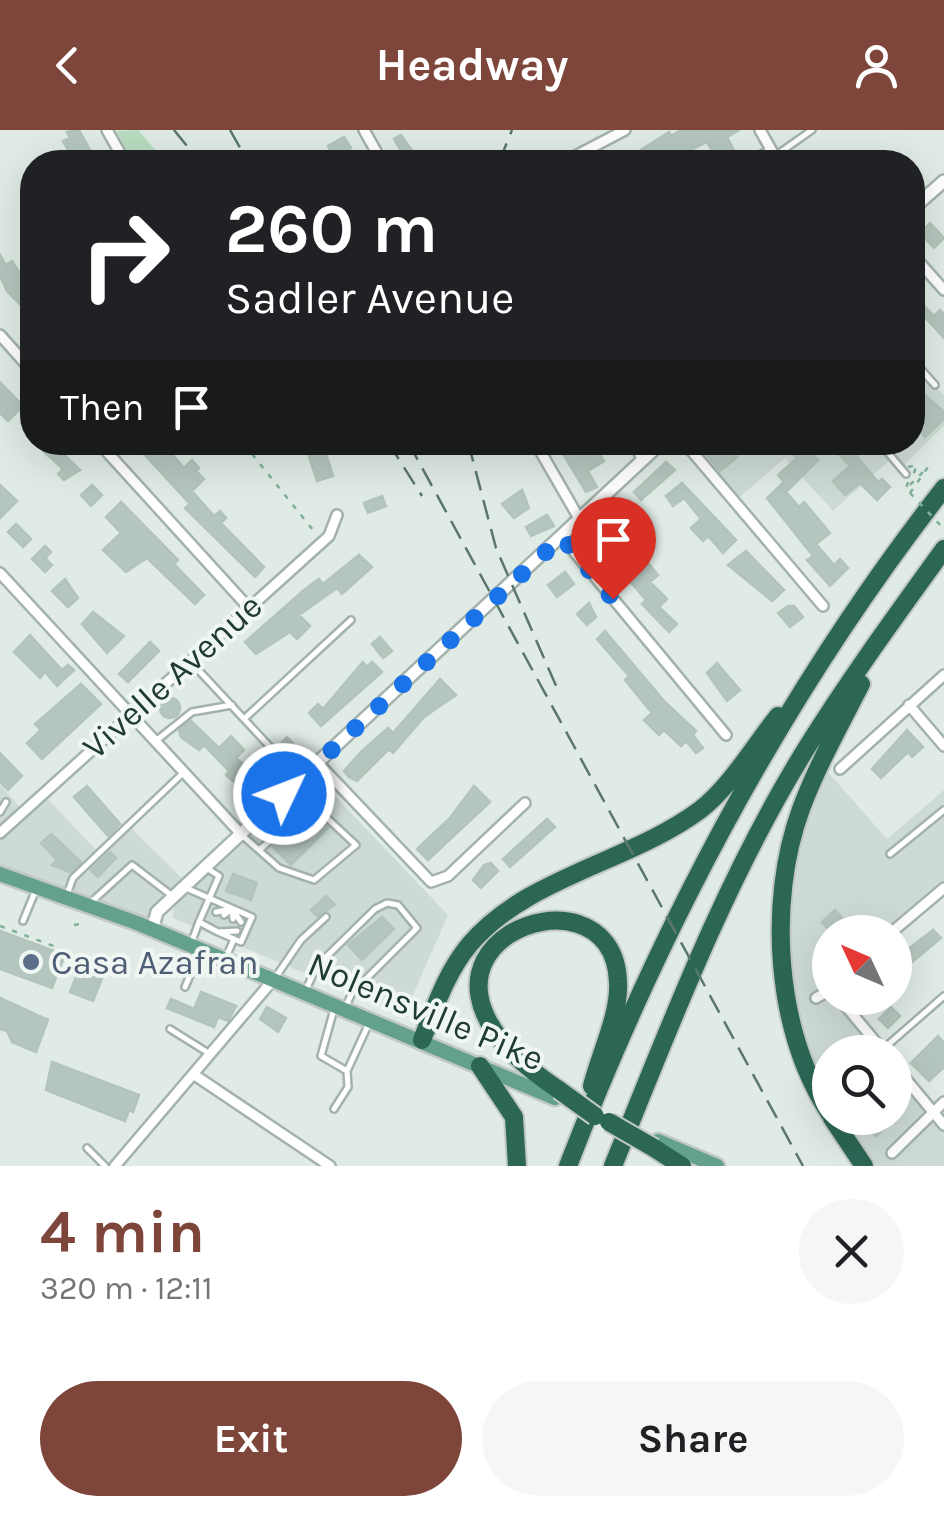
<!DOCTYPE html>
<meta charset="utf-8">
<style>
body{margin:0;font-family:Karla,sans-serif;background:#f6f6f6;color:#202124;height:100vh;display:flex;flex-direction:column;font-size:38px;white-space:nowrap}
*{box-sizing:border-box;margin:0}
p{font-size:32px;color:#757577}
.icon{flex:none;width:55px;height:55px;fill:none;stroke:currentColor;stroke-width:2;stroke-linecap:round;stroke-linejoin:round}
.map{position:relative;height:1036px;overflow:hidden}
.drawer{display:flex;flex-direction:column;background:#fff;flex:1}
.drawer>*{flex:none}
.top-card{position:absolute;left:20px;top:20px;width:905px;height:305px;border-radius:40px;box-shadow:0 10px 40px #0002;background:#202124;color:#fff;overflow:hidden}
.needle{width:65px;rotate:314deg}
.fabs{position:absolute;left:812px;top:785px;display:grid;gap:20px}
.fabs a{display:grid;place-items:center;width:100px;height:100px;border-radius:50%;background:#fff;box-shadow:0 10px 40px #0002;font-size:50px}
.pin{position:absolute;display:grid;place-items:center;width:85px;height:85px;color:#fff;margin:-102px -42px;border-radius:50% 50% 50% 0;rotate:-45deg;box-shadow:0 0 10px #0007}
.pin .icon{rotate:45deg}
.me{position:absolute;width:110px;margin:-55px;rotate:47deg;stroke-linejoin:round;filter:drop-shadow(0 0 8px #0008)}
.turn{display:flex;align-items:center;gap:35px;height:210px;padding:0 40px;font-size:45px}
.turn .icon{width:130px;height:130px;stroke-width:2.5}
.turn b{display:block;font-size:70px;line-height:85px}
.then{display:flex;align-items:center;height:95px;padding:0 40px;background:#0003;gap:20px;font-size:38px}
.round{display:grid;place-items:center;flex:none;width:105px;height:105px;border-radius:52px;background:#f6f6f6}
.head{display:flex;align-items:center;justify-content:space-between;height:170px;padding:0 40px}
h1{font-size:60px;font-weight:700;line-height:75px;color:#7e453a}
.button{display:flex;gap:20px;margin-top:auto;padding:20px 40px}
.button a{flex:1;height:115px;border-radius:60px;background:#7e453a;color:#fff;font-size:40px;font-weight:700;line-height:115px;text-align:center}
.button a+a{background:#f6f6f6;color:#202124}
header{display:flex;justify-content:space-between;align-items:center;height:130px;padding:0 40px;background:#7e453a;color:#fff;font-size:45px;font-weight:700}
.map>svg:first-child{display:block}
.built{fill:#cedbd4}
.green{fill:#b8dcbf}
.building{fill:#b5c6be;stroke:#b2c4bb;stroke-width:2.5}
.lines{fill:none;stroke-linecap:round;stroke-linejoin:round}
.service-casing{stroke:#a3b3ac;stroke-width:10}
.minor-casing{stroke:#a3b3ac;stroke-width:14}
.tertiary-casing{stroke:#a3b3ac;stroke-width:16}
.primary-casing{stroke:#c1c8c6;stroke-width:19}
.motorway-casing{stroke:#c1c8c6;stroke-width:22}
.path{stroke:#80af9c;stroke-width:2.5;stroke-dasharray:5 8;stroke-linecap:butt}
.service{stroke:#fff;stroke-width:5}
.minor{stroke:#fff;stroke-width:9}
.tertiary{stroke:#fff;stroke-width:11}
.primary{stroke:#64a18c;stroke-width:14}
.motorway{stroke:#2c6756;stroke-width:18}
.rail{stroke:#5b776d;stroke-width:2.5;stroke-dasharray:20 10;stroke-linecap:butt}
.motorway-bridge-casing{stroke:#c1c8c6;stroke-width:22;stroke-linecap:butt}
.path-bridge{stroke:#80af9c;stroke-width:2.5;stroke-dasharray:5 8;stroke-linecap:butt}
.motorway-bridge{stroke:#2c6756;stroke-width:18}
.route{stroke:#1a73e8;stroke-width:18;stroke-dasharray:0 32.4}
.service-dot{fill:#5c6f8a;stroke:#f0f7f3;stroke-width:4}
.labels{text-anchor:middle;stroke-width:8;stroke-linejoin:round;paint-order:stroke}
.street-label{font-size:35px;fill:#203b32;stroke:#f0f7f3}
.service-label{font-size:35px;fill:#4e5e75;stroke:#f0f7f3;text-anchor:start}
</style>
<header><svg class="icon" aria-label="back" viewBox="0 0 24 24"><path d="M15 5l-7 7 7 7"/></svg>Headway<svg class="icon" aria-label="person" viewBox="0 0 24 24"><circle cx="12" cy="8" r="4"/><path d="M4 21q1-7 8-7t8 7"/></svg></header>
<div class="map">
<svg width="944" height="1036" viewBox="0 0 944 1036">
<rect width="100%" height="100%" fill="#e0ebe5"/>
<path class="built" d="M 913,229 L 944,266 L 944,296 L 901,338 L 892,328 L 833,381 L 785,328 L 735,371 L 684,313 L 912,312 Z
M 821,634 L 887,709 L 944,660 L 944,758 L 892,802 L 830,802 L 830,868 L 839,868 L 884,922 L 830,922 L 830,984 L 798,910 L 780,771 Z
M 317,647 L 448,785 L 404,885 L 173,788 L 174,776 Z
M 0,655 L 23,681 L 42,663 L 99,723 L 128,695 L 188,754 L 157,782 L 152,800 L 0,744 Z
M 895,936 L 944,995 L 944,1036 L 864,1036 L 832,988 L 895,988 Z"/>
<path class="green" d="M 138,0 L 166,32 L 133,32 L 116,1 Z"/>
<path class="building" d="M 79,0 L 91,22 L 98,32 L 75,32 L 63,11 L 70,8 L 67,2 Z
M 681,0 L 739,0 L 727,7 L 738,28 L 719,32 L 707,12 L 666,32 L 622,32 L 669,2 L 671,6 Z
M 401,5 L 416,26 L 407,31 L 394,9 Z
M 344,7 L 351,18 L 334,28 L 328,16 Z
M 930,93 L 944,108 L 934,118 L 920,103 Z
M 0,125 L 6,135 L 12,131 L 22,147 L 28,141 L 32,146 L 32,187 L 7,161 L 0,146 Z
M 918,170 L 934,186 L 940,180 L 944,184 L 944,208 L 922,184 L 912,193 L 912,176 Z
M 0,252 L 23,276 L 8,291 L 0,283 Z
M 912,254 L 944,282 L 944,289 L 925,307 L 912,293 Z
M 43,312 L 51,312 L 80,340 L 64,350 L 58,344 L 63,339 L 39,317 Z
M 133,312 L 162,312 L 184,338 L 192,330 L 199,338 L 196,341 L 204,349 L 192,361 L 214,386 L 220,381 L 226,388 L 221,393 L 264,437 L 255,447 L 185,378 L 190,374 Z
M 556,312 L 579,312 L 585,322 L 594,316 L 604,331 L 588,341 L 597,357 L 586,362 Z
M 696,312 L 726,312 L 737,327 L 720,341 Z
M 784,312 L 816,312 L 808,319 L 818,330 L 786,362 L 799,377 L 804,372 L 830,403 L 816,414 L 834,435 L 840,429 L 848,438 L 830,456 L 807,430 L 813,426 L 767,368 L 784,352 L 778,345 L 797,328 Z
M 837,312 L 845,312 L 878,352 L 882,349 L 890,357 L 877,370 L 860,353 L 845,365 L 833,351 L 850,336 L 832,317 Z
M 323,314 L 333,346 L 317,351 L 307,320 Z
M 666,332 L 675,340 L 641,370 L 634,362 Z
M 682,353 L 736,410 L 723,423 L 708,406 L 703,411 L 691,398 L 701,389 L 684,368 L 673,376 L 666,366 Z
M 0,355 L 17,371 L 0,388 Z
M 92,355 L 102,365 L 91,376 L 81,365 Z
M 522,360 L 529,378 L 514,388 L 502,374 Z
M 382,366 L 386,376 L 368,383 L 364,373 Z
M 121,372 L 178,430 L 174,434 L 204,465 L 195,474 L 147,428 L 126,442 L 103,420 L 121,403 L 106,387 Z
M 547,385 L 554,396 L 531,406 L 526,397 Z
M 601,387 L 646,438 L 649,434 L 658,445 L 650,452 L 667,469 L 659,477 L 677,494 L 669,502 L 642,474 L 646,470 L 615,434 L 582,405 Z
M 16,394 L 31,409 L 23,417 L 8,402 Z
M 45,416 L 51,422 L 45,428 L 52,435 L 45,442 L 32,429 Z
M 746,421 L 784,460 L 772,471 L 728,435 Z
M 359,425 L 372,437 L 342,464 L 337,458 L 299,485 L 310,496 L 297,509 L 290,502 L 256,524 L 245,512 L 304,460 L 319,449 L 323,454 Z
M 565,442 L 574,454 L 557,467 L 548,455 Z
M 65,449 L 78,468 L 68,477 L 52,461 Z
M 589,473 L 596,487 L 587,495 L 577,484 Z
M 788,476 L 794,476 L 803,487 L 790,497 L 778,483 Z
M 93,482 L 124,506 L 107,523 L 82,494 Z
M 605,501 L 665,572 L 696,601 L 693,605 L 703,618 L 696,623 L 686,611 L 681,616 L 664,600 L 659,605 L 644,590 L 652,583 L 625,550 L 629,546 L 597,509 Z
M 30,505 L 62,540 L 68,535 L 74,540 L 57,556 L 45,542 L 40,548 L 14,522 Z
M 380,507 L 392,521 L 383,528 L 372,514 Z
M 150,512 L 159,521 L 128,552 L 119,544 Z
M 363,532 L 367,537 L 372,532 L 382,542 L 321,596 L 309,583 L 318,574 L 323,579 Z
M 717,533 L 740,560 L 727,571 L 707,543 Z
M 440,549 L 456,565 L 424,587 L 393,623 L 389,619 L 357,651 L 349,647 L 344,641 L 361,622 L 388,598 L 393,603 Z
M 81,554 L 101,574 L 42,629 L 27,613 L 41,600 L 35,594 Z
M160 578a10 10 0 1 1 20 0a10 10 0 1 1-20 0Z
M 191,591 L 219,618 L 231,606 L 244,620 L 236,628 L 269,656 L 255,670 L 226,645 L 229,641 L 204,615 L 199,620 L 181,607 L 179,600 Z
M 907,600 L 923,617 L 912,627 L 908,622 L 881,648 L 872,639 Z
M 287,607 L 298,619 L 289,627 L 279,616 Z
M 0,623 L 22,646 L 8,660 L 0,652 Z
M 87,656 L 120,694 L 108,706 L 74,667 Z
M 474,656 L 490,672 L 428,730 L 417,719 L 450,688 Z
M 313,683 L 328,698 L 291,735 L 273,717 Z
M 547,689 L 555,697 L 510,737 L 503,729 Z
M 51,704 L 81,732 L 70,742 L 52,735 L 57,730 L 41,713 Z
M 110,722 L 116,728 L 98,747 L 91,740 Z
M 491,733 L 498,741 L 481,758 L 473,750 L 484,735 Z
M 233,744 L 257,753 L 251,770 L 226,761 Z
M 326,766 L 335,775 L 317,786 L 311,780 Z
M 835,780 L 850,797 L 855,792 L 865,802 L 831,802 L 822,792 Z
M 382,787 L 394,799 L 362,830 L 348,815 Z
M 933,800 L 941,808 L 912,832 L 903,823 Z
M 0,801 L 65,825 L 52,858 L 0,839 Z
M 94,828 L 107,836 L 93,871 L 70,862 L 83,829 L 92,832 Z
M 201,862 L 236,876 L 228,891 L 218,887 L 214,897 L 167,878 L 171,869 L 194,879 Z
M 0,868 L 48,890 L 36,922 L 12,912 L 7,901 L 0,899 Z
M 267,877 L 286,888 L 278,902 L 260,889 Z
M 891,877 L 900,886 L 888,898 L 879,889 Z
M 938,906 L 944,913 L 944,937 L 929,951 L 911,933 Z
M 52,932 L 139,965 L 133,982 L 129,980 L 125,991 L 46,960 Z
M 859,988 L 896,988 L 876,1006 Z"/>
<g class="lines">
<g class="service-casing">
<path id="service" d="M 775,26 L 812,0
M 745,32 L 771,19
M 912,229 L 935,255
M 631,312 L 640,329
M 879,312 L 906,344
M 190,531 L 298,647
M 244,589 L 351,490
M 157,610 L 192,582 L 232,575
M 0,682 L 6,672
M 243,706 L 279,738 L 314,750 L 356,715 L 313,675 L 259,720
M 890,724 L 944,680
M 186,758 L 252,787 L 241,812 L 234,809
M 66,767 L 73,748 L 183,643
M 88,775 L 132,735 L 171,765
M 216,782 L 232,779 L 224,785
M 233,789 L 232,779 L 241,792
M 23,791 L 35,762
M 199,792 L 219,746 L 208,739
M 192,811 L 199,792 L 218,802
M 226,827 L 234,809 L 218,802 L 237,801
M 316,837 L 359,857
M 275,848 L 301,810 L 326,787
M 185,857 L 200,822
M 306,860 L 316,837 L 375,779 L 387,773 L 398,775 L 417,798 L 352,863 L 345,878
M 334,879 L 321,926 L 347,941 L 370,891
M 170,899 L 210,924
M 882,920 L 944,866
M 334,979 L 348,957 L 347,941
M 87,1018 L 105,1036"/>
</g>
<g class="minor-casing">
<path id="minor" d="M 107,0 L 125,32
M 364,0 L 382,32
M 760,0 L 778,32
M 564,32 L 625,0
M 912,124 L 944,160
M 0,205 L 32,241
M 98,312 L 249,478
M 535,312 L 580,390
M 684,312 L 823,476
M 562,407 L 726,605
M 0,443 L 241,704
M 909,575 L 944,616
M 318,633 L 431,752 L 448,746 L 525,673
M 840,639 L 944,545
M 0,703 L 329,406 L 337,385
M 892,802 L 944,758
M 816,868 L 830,860
M 839,868 L 884,922
M 895,936 L 944,995
M 196,946 L 330,1036
M 892,1023 L 944,972
M 115,1036 L 273,850"/>
</g>
<g class="tertiary-casing">
<path id="tertiary" d="M 912,79 L 944,51
M 152,800 L 157,782 L 662,312"/>
</g>
<g class="primary-casing">
<path id="primary" d="M 0,744 L 137,793 L 555,968
M 658,1011 L 717,1036"/>
</g>
<g class="motorway-casing">
<path id="motorway" d="M 422,910 C 435,877 447,841 470,814 C 527,747 630,732 700,680 C 730,657 754,616 778,586
M 480,936 L 514,987 L 517,1036
M 559,960 C 350,822 614,720 618,852 C 620,884 600,924 592,956
M 830,984 C 775,900 767,772 801,679 C 817,636 840,595 861,554
M 832,988 L 864,1036
M 654,1018 L 682,1036
M 568,1036 C 661,795 785,562 944,358
M 613,1036 C 671,893 727,745 809,614 C 851,547 898,483 944,419"/>
</g>
<path class="path" d="M 252,324 L 317,405
M 908,337 L 917,335 L 913,345
M 908,352 L 906,359 L 928,337 L 910,363
M 74,795 L 86,793
M 0,796 L 67,821"/>
<use href="#service" class="service"/>
<use href="#minor" class="minor"/>
<use href="#tertiary" class="tertiary"/>
<use href="#primary" class="primary"/>
<use href="#motorway" class="motorway"/>
<path class="rail" d="M 174,0 L 200,32
M 230,0 L 248,32
M 499,32 L 512,0
M 388,312 L 422,366
M 408,312 L 803,1036
M 468,312 L 496,418 L 560,565"/>
<g class="motorway-bridge-casing">
<path id="motorway-bridge" d="M 559,960 L 595,986
M 609,992 L 654,1018"/>
</g>
<path class="path-bridge" d="M 910,363 L 944,399"/>
<use href="#motorway-bridge" class="motorway-bridge"/>
</g>
<g class="lines">
<path class="route" d="M 284,664 L 562,407 L 613,469"/>
</g>
<circle class="service-dot" cx="31" cy="832" r="10"/>
<g class="labels">
<g class="street-label">
<text transform="translate(172 546) rotate(-42)" y="12">Vivelle Avenue</text>
<text transform="translate(426 881) rotate(23)" y="12">Nolensville Pike</text>
</g>
<g class="service-label">
<text x="51" y="844">Casa Azafran</text>
</g>
</g>
</svg>
<div class="fabs">
<a><svg class="needle" viewBox="-14 -14 28 28"><path d="M0-13l5 13h-10z" fill="#e53935"/><path d="M0 13l5-13h-10z" fill="#757577"/></svg></a>
<a><svg class="icon" aria-label="search" viewBox="0 0 24 24"><circle cx="10" cy="10" r="6"/><path d="M15 15l6 6"/></svg></a>
</div>
<div class="pin" style="left:613px;top:469px;background:#d93025"><svg class="icon" aria-label="arrive" viewBox="0 0 24 24"><path d="M6 21V4h12l-3 4 3 4H6"/></svg></div>
<svg class="me" style="left:284px;top:664px" viewBox="-20 -20 40 40"><circle r="17" fill="#1a73e8" stroke="#fff" stroke-width="3"/><path d="M0-11L8 9 0 5-8 9z" fill="#fff"/></svg>
<div class="top-card">
<div class="turn"><svg class="icon" aria-label="right" viewBox="0 0 24 24"><path d="M7 20v-9h11M14 6l5 5-5 5"/></svg><div><b>260 m</b>Sadler Avenue</div></div>
<div class="then">Then<svg class="icon" aria-label="arrive" viewBox="0 0 24 24"><path d="M6 21V4h12l-3 4 3 4H6"/></svg></div>
</div>
</div>
<section class="drawer">
<div class="head"><div><h1>4 min</h1><p>320 m · 12:11</p></div><a class="round"><svg class="icon" aria-label="close" viewBox="0 0 24 24"><path d="M6 6l12 12M18 6L6 18"/></svg></a></div>
<div class="button"><a>Exit</a><a>Share</a></div>
</section>
